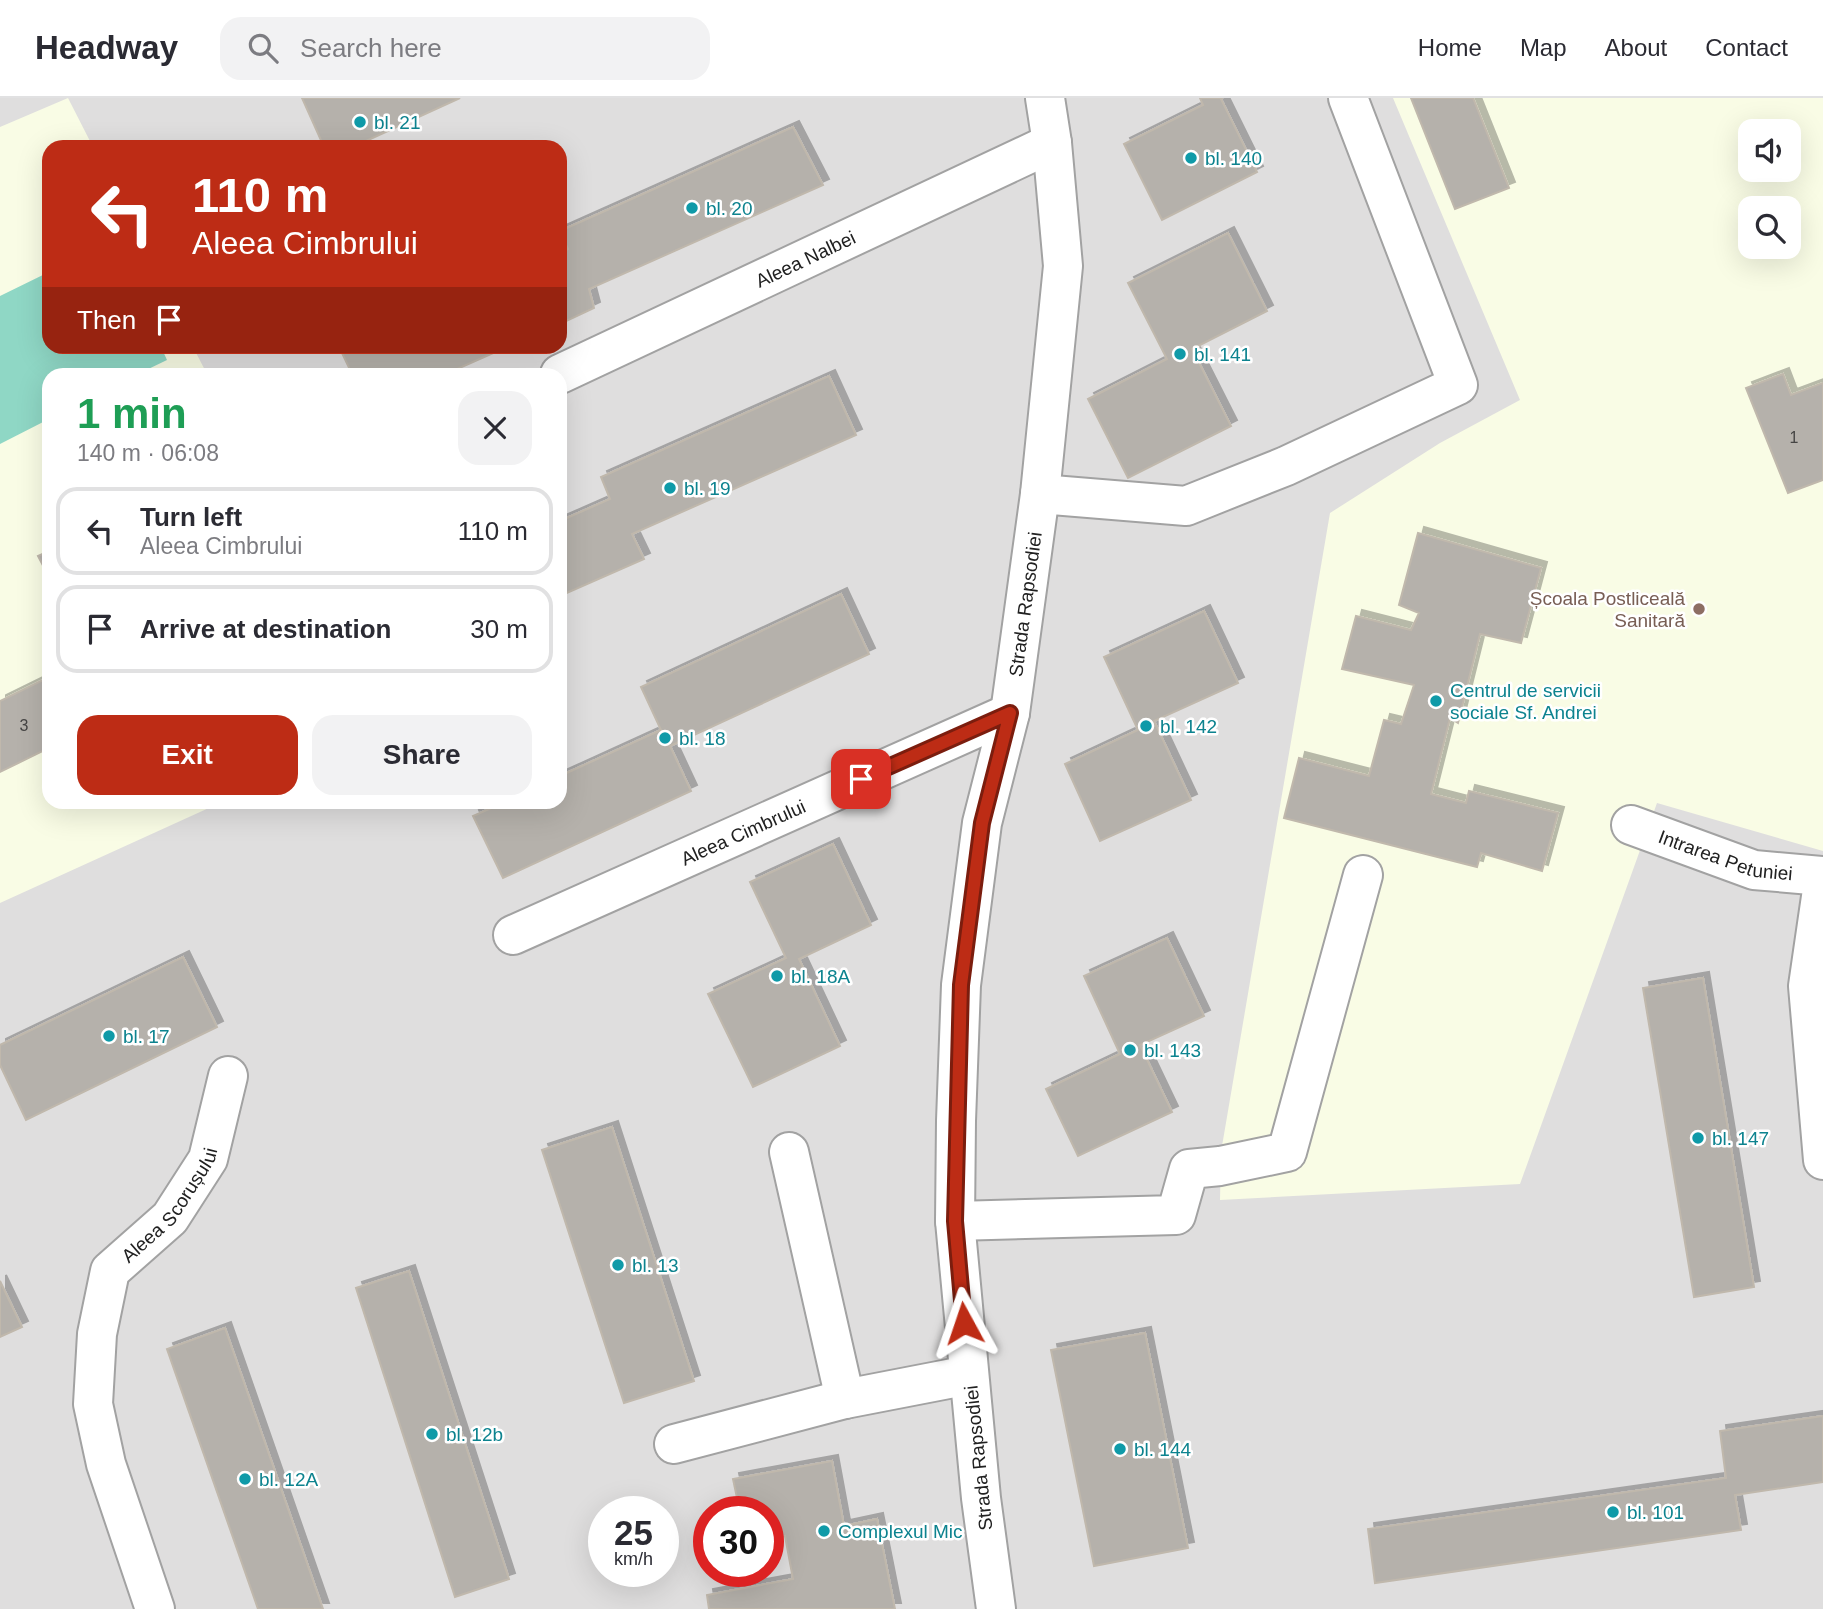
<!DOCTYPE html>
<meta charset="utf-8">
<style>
body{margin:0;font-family:Arial,sans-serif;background:#f2f2f3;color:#2b2b33;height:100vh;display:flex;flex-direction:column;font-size:26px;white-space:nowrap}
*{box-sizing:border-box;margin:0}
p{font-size:23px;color:#7c7c81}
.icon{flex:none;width:38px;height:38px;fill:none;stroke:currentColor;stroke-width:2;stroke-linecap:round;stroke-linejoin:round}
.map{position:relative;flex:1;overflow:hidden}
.panel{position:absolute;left:42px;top:270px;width:525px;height:441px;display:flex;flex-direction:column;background:#fff;border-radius:21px;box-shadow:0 7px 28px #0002}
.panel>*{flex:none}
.top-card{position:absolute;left:42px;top:42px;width:525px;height:214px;border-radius:21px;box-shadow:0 7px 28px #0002;background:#bd2c15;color:#fff;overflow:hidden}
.tools{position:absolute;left:1738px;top:21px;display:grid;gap:14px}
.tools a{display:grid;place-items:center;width:63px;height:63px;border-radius:14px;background:#fff;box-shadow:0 7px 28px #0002;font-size:35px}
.speed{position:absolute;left:588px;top:1398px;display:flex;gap:14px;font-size:35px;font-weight:700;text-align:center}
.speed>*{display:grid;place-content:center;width:91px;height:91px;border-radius:50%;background:#fff;box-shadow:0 7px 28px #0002;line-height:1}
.speed small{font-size:18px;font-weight:400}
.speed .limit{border:10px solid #d22;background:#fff;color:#111}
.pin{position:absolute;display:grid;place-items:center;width:60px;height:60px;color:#fff;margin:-30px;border-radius:14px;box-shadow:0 4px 10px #0006}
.me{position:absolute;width:77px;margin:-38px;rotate:355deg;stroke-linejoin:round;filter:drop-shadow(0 0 5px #0008)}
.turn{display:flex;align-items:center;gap:24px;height:147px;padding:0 35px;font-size:32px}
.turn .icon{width:91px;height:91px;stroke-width:2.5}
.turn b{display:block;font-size:49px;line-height:60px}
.then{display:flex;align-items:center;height:66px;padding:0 35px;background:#0003;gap:14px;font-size:26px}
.round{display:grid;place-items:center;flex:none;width:74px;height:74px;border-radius:21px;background:#f2f2f3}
.summary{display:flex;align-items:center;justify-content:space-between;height:119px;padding:0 35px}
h1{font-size:42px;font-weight:600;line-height:52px;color:#1e9e55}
.cta{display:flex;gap:14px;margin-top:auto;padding:14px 35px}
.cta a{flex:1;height:80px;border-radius:21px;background:#bd2c15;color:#fff;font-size:28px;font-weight:600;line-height:80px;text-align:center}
.cta a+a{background:#f2f2f3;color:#2b2b33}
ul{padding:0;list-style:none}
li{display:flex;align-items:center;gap:21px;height:88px;margin:0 14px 10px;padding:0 21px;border:4px solid #e1e1e2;border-radius:21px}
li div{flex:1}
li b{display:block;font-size:26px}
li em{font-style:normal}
header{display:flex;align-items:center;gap:42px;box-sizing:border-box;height:98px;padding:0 35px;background:#fff;border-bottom:2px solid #e1e1e2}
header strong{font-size:33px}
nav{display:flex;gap:38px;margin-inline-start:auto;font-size:24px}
.search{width:490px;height:63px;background:#f2f2f3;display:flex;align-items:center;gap:18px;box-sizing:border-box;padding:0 24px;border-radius:21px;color:#7c7c81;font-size:26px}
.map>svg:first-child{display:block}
.residential{fill:#dfdede;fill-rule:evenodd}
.education{fill:#f9fce5;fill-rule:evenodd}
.pitch{fill:#8fd7c5}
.building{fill:#b5b1ab;stroke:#c0b8ac;stroke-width:2;filter:url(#shadow)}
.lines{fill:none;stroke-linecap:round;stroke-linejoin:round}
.minor-casing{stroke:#a2a2a2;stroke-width:42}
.minor{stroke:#fff;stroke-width:38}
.route-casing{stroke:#7b1d0e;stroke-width:18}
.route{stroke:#bd2c15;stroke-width:12}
.culture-dot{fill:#0f9aa8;stroke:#fff;stroke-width:2.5}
.education-dot{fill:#8d6e63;stroke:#fff;stroke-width:2.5}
.labels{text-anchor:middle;stroke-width:5;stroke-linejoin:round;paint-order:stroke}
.number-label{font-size:16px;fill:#464544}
.culture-label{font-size:19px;fill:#0d838f;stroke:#fff;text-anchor:start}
.street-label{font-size:19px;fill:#212121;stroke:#fff}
.education-label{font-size:19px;fill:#785e54;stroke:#fff;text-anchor:end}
</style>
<header>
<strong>Headway</strong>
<div class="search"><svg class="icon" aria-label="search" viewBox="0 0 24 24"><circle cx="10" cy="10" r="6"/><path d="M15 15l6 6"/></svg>Search here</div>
<nav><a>Home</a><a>Map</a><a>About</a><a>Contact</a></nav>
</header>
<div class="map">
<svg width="1823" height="1511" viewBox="0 0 1823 1511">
<defs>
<filter id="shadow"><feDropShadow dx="6" dy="-6" stdDeviation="0" flood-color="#0004"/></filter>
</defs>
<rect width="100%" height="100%" fill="#f0efe8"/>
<path class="residential" d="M 0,0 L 1823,0 L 1823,1511 L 0,1511 ZM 1750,33 L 1788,33 L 1788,72 L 1750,72 ZM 49,49 L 560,49 L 560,248 L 49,248 ZM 1750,110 L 1788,110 L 1788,149 L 1750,149 ZM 49,276 L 560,276 L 560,704 L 49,704 ZM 604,1414 L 663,1414 L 663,1474 L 604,1474 ZM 709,1414 L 768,1414 L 768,1474 L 709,1474 Z"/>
<path class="education" d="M 68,0 L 93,49 L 49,49 L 49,248 L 193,249 L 207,276 L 49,276 L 49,704 L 222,704 L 0,805 L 0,29 Z
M 1393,0 L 1823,0 L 1823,753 L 1657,705 L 1520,1086 L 1220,1102 L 1221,1054 L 1330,415 L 1440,345 L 1520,302 ZM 1750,33 L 1788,33 L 1788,72 L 1750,72 ZM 1750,110 L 1788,110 L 1788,149 L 1750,149 Z"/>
<path class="pitch" d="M 49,174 L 49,248 L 161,249 L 167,262 L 138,276 L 49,276 L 49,321 L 0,346 L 0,198 Z"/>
<path class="building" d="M 302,0 L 460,0 L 353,49 L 324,49 Z
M 1200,0 L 1222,0 L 1221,1 L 1257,74 L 1162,122 L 1124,46 L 1203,7 Z
M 1411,0 L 1473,0 L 1509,90 L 1455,111 Z
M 793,29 L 823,87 L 589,191 L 594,210 L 560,226 L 560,155 L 568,151 L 560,133 Z
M 1228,135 L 1267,213 L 1192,251 L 1231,328 L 1128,380 L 1088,301 L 1167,261 L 1128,185 Z
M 350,248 L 509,248 L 446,276 L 352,276 L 341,253 Z
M 1783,276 L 1791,297 L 1823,285 L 1823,382 L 1788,395 L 1746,290 Z
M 829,278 L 856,337 L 632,436 L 644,461 L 560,498 L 560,423 L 610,401 L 601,379 Z
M 1418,435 L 1541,470 L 1521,545 L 1480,536 L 1458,625 L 1450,620 L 1431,696 L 1466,705 L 1469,693 L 1558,715 L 1542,773 L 1481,755 L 1477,769 L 1284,720 L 1299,660 L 1369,678 L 1384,622 L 1401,626 L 1414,587 L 1342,571 L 1356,518 L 1411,532 L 1419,515 L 1399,507 Z
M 49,453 L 49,479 L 38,458 Z
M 841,496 L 869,556 L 670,648 L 691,693 L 503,780 L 473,718 L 505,704 L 560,704 L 560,678 L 661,632 L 641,589 Z
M 1204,513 L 1238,585 L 1154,623 L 1191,702 L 1100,743 L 1065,666 L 1138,632 L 1104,559 Z
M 49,579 L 49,650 L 0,674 L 0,603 Z
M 833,746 L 871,827 L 799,861 L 840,948 L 753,989 L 708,896 L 786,860 L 750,784 Z
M 1167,840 L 1204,918 L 1140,947 L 1172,1014 L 1078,1058 L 1046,991 L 1120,956 L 1084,878 Z
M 183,859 L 217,929 L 26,1022 L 0,967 L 0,947 Z
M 1703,880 L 1754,1189 L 1694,1199 L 1643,890 Z
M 612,1029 L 694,1283 L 624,1305 L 542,1052 Z
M 409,1173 L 509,1481 L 455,1499 L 356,1190 Z
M 0,1183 L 22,1229 L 0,1239 Z
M 225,1230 L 323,1511 L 258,1511 L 167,1251 Z
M 1145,1235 L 1188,1450 L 1094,1468 L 1051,1252 Z
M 1823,1318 L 1823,1384 L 1735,1397 L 1741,1432 L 1375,1485 L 1368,1431 L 1726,1380 L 1720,1333 Z
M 832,1363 L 844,1428 L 877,1421 L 895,1511 L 709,1511 L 707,1497 L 793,1481 L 785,1438 L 768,1442 L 768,1414 L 740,1414 L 733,1381 Z"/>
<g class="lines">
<g class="minor-casing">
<g id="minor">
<path id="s1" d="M 560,276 L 1052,45"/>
<path d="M 1040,396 L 1186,408 L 1286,368 L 1458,287 L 1348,0"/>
<path id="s2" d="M 1631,727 L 1754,772 L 1823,778"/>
<path d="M 1823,785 L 1808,888 L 1823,1062"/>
<path id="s3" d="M 513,837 L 1010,615"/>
<path d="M 789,1054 L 845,1301"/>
<path d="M 955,1123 L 1176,1117 L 1189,1071 L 1220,1068 L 1287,1054 L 1363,777"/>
<path d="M 674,1346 L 845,1301 L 969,1277"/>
<path id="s4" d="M 155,1511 L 106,1366 L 93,1306 L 97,1236 L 110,1173 L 170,1120 L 208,1061 L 228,978"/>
<path id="s5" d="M 996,1511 L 981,1400 L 955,1123 L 956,1023 L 961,887 L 982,725 L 1010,615 L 1040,396 L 1063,168 L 1052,45 L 1045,0"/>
</g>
</g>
<use href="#minor" class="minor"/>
</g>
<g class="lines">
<g class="route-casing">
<path id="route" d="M 861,681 L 1010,615 L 982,725 L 961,887 L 955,1123 L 964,1225"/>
</g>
<use href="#route" class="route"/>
</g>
<g class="culture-dot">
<circle cx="360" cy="24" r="7"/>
<circle cx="1191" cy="60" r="7"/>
<circle cx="692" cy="110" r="7"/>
<circle cx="1180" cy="256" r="7"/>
<circle cx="670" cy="390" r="7"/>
<circle cx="1436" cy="603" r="7"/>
<circle cx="1146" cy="628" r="7"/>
<circle cx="665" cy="640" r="7"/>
<circle cx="777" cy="878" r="7"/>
<circle cx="109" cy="938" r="7"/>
<circle cx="1130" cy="952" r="7"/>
<circle cx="1698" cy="1040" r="7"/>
<circle cx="618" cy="1167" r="7"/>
<circle cx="432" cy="1336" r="7"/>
<circle cx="1120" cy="1351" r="7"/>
<circle cx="245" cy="1381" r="7"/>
<circle cx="1613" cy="1414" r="7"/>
<circle cx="824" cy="1433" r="7"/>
</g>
<circle class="education-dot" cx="1699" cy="511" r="7"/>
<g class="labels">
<g class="number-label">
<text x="1794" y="345">1</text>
<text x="24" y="633">3</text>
</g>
<g class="culture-label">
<text x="374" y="31">bl. 21</text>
<text x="1205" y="67">bl. 140</text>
<text x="706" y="117">bl. 20</text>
<text x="1194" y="263">bl. 141</text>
<text x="684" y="397">bl. 19</text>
<text x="1450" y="599">Centrul de servicii<tspan x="1450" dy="22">sociale Sf. Andrei</tspan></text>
<text x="1160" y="635">bl. 142</text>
<text x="679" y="647">bl. 18</text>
<text x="791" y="885">bl. 18A</text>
<text x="123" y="945">bl. 17</text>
<text x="1144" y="959">bl. 143</text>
<text x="1712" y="1047">bl. 147</text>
<text x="632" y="1174">bl. 13</text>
<text x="446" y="1343">bl. 12b</text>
<text x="1134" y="1358">bl. 144</text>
<text x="259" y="1388">bl. 12A</text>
<text x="1627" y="1421">bl. 101</text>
<text x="838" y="1440">Complexul Mic</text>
</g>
<g class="street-label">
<text dy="7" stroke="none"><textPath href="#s1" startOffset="271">Aleea Nalbei</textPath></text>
<text dy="7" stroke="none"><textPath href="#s5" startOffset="1013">Strada Rapsodiei</textPath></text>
<text dy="7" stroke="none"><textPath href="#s3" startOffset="252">Aleea Cimbrului</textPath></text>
<text dy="7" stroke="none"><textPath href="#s2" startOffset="100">Intrarea Petuniei</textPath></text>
<text dy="7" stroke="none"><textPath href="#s4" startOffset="439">Aleea Scorușului</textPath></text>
<text transform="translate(978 1360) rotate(-96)" y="7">Strada Rapsodiei</text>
</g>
<g class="education-label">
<text x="1685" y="507">Școala Postliceală<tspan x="1685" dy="22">Sanitară</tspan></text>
</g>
</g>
</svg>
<div class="tools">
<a><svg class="icon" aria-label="sound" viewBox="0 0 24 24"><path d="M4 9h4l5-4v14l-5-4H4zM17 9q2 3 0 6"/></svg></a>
<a><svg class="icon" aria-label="search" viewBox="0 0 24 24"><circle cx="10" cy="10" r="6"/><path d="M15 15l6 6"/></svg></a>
</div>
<div class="speed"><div>25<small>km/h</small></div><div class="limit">30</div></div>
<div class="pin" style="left:861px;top:681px;background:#d93025"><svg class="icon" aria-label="arrive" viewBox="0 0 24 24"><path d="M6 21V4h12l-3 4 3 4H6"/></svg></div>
<svg class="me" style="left:964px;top:1225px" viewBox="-20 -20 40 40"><path d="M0-17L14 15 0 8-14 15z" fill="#bd2c15" stroke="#fff" stroke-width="4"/></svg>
<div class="top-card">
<div class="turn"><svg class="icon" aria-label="left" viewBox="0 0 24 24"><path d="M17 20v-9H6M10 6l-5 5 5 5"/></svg><div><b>110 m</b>Aleea Cimbrului</div></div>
<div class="then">Then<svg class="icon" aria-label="arrive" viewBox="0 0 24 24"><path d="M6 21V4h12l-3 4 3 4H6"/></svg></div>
</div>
<section class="panel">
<div class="summary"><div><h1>1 min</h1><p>140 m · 06:08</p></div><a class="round"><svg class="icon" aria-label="close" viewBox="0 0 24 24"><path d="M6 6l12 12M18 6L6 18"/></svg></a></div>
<ul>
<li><svg class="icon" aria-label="left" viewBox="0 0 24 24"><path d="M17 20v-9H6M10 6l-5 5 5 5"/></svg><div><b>Turn left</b><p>Aleea Cimbrului</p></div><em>110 m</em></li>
<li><svg class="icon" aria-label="arrive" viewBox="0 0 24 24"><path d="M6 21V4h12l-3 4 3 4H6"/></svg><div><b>Arrive at destination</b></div><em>30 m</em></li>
</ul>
<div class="cta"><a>Exit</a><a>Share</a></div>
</section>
</div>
